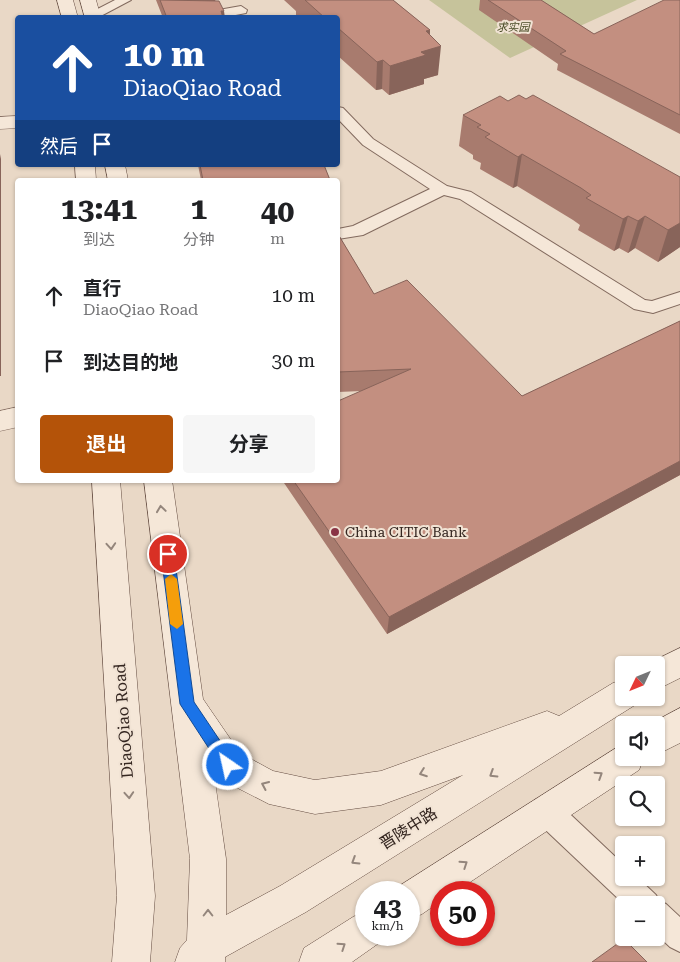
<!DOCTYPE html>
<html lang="zh">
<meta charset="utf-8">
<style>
body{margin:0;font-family:"Roboto Serif","Noto Sans SC",serif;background:#f6f6f6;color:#202124;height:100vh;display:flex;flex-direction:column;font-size:19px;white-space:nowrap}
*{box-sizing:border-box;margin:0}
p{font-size:16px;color:#757577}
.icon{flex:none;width:28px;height:28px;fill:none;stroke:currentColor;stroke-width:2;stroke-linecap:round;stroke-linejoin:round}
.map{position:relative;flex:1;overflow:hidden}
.drawer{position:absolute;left:15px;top:178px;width:325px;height:305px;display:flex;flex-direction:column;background:#fff;border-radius:5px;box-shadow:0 1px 4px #0004}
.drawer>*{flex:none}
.top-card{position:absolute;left:15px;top:15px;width:325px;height:152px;border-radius:5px;box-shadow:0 1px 4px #0004;background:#1a4fa0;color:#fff;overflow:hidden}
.needle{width:32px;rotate:227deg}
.buttons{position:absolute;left:615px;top:656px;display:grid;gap:10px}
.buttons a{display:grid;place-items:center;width:50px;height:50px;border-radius:5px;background:#fff;box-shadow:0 1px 4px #0004;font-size:25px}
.speed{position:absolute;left:355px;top:881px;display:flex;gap:10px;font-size:25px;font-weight:700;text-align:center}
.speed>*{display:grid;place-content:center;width:65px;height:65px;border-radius:50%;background:#fff;box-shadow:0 1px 4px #0004;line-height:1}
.speed small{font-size:12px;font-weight:400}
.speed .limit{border:8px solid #d22;background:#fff;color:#111}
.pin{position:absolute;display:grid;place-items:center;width:42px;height:42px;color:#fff;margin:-21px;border:2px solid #fff;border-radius:50%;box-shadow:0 1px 5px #0007}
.me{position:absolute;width:55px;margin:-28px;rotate:326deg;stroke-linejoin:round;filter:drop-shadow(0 0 4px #0008)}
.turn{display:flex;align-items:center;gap:18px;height:105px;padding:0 25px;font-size:22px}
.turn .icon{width:65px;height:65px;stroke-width:2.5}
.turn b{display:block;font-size:35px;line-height:42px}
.then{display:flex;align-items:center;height:48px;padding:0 25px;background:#0003;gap:10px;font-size:19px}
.eta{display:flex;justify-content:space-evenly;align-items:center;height:85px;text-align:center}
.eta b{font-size:30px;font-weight:700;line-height:35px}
.primary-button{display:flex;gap:10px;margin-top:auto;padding:10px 25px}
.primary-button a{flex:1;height:58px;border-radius:5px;background:#b45309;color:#fff;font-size:20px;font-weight:700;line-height:58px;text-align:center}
.primary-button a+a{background:#f6f6f6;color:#202124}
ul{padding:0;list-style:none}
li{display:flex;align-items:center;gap:15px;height:65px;padding:0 25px}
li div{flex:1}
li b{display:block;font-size:19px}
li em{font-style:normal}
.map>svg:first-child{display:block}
.green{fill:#c6c39b}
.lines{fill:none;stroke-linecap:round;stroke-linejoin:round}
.lane-casing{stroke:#826a5e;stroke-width:2}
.street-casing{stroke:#826a5e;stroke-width:1}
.secondary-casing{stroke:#644c41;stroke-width:1}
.lane{fill:#f5e7d8;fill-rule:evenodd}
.street{fill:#f5e7d8;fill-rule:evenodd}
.secondary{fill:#f5e7d8;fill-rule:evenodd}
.wall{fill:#a87b6e}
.shaded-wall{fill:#88645a}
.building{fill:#c38f80;stroke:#88645a}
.oneway{stroke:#94867c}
.route{fill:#1a73e8;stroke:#114b97}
.slow{fill:#f59e0b}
.poi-dot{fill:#8a3445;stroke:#f1e3d4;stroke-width:2}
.labels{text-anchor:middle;stroke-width:4;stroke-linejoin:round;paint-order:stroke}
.far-park-label{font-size:11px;font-style:italic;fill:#4c4e29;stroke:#f1e3d4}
.poi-label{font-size:14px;fill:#342620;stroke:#f1e3d4;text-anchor:start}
.near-street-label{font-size:16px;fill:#342620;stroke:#f1e3d4}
</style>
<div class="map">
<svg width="680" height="962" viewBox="0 0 680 962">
<rect width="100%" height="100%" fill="#e9d8c6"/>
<path class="green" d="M 429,0 L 637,0 L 510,58 Z"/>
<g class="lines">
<g class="lane-casing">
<path id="lane" d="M 115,0 L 131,0 L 97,18 L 87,18 L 86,15 Z
M 241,6 L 247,10 L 246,13 L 220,18 L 190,18 L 196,14 Z
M 338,107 L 343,108 L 373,139 L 447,186 L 471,192 L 645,300 L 652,301 L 680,292 L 680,304 L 653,313 L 634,309 L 460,199 L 444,195 L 363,235 L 338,239 L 338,229 L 353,226 L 430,189 L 363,145 L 338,119 Z
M 545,796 L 555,800 L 624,865 L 624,878 L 638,878 L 656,895 L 659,901 L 666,904 L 680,917 L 680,952 L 670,947 L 656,934 L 656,905 L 625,905 L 535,820 L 531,810 L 535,800 Z"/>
</g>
<g class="street-casing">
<path id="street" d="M 18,116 L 18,128 L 0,129 L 0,117 Z
M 18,407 L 18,427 L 0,431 L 0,411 Z"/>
</g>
<g class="secondary-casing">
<path id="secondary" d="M 57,0 L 73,0 L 78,18 L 62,18 Z
M 80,0 L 96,0 L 101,18 L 85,18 Z
M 75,165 L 95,165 L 96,180 L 76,180 Z
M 105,165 L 125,165 L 128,180 L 108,180 Z
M 92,480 L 120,480 L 155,896 L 150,962 L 112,962 L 117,896 Z
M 144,480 L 172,480 L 203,699 L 240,753 L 273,771 L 315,780 L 381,771 L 547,711 L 559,716 L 613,683 L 624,679 L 624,698 L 639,698 L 635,705 L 306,912 L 225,957 L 225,962 L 175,962 L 180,948 L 187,940 L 190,859 ZM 214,774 L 216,777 L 269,804 L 315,814 L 381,805 L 463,775 L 280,886 L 226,915 L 226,859 Z
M 680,648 L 680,678 L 656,690 L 656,665 L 645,665 Z
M 680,708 L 680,743 L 656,755 L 656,725 L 648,725 Z
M 624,743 L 624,758 L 644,758 L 639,770 L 455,892 L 441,892 L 441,901 L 422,914 L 409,920 L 409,892 L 394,892 L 396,888 Z
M 366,911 L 366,935 L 383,935 L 379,943 L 352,962 L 299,962 L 304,948 L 353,917 Z"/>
</g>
<use href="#lane" class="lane"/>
<use href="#street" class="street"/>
<use href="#secondary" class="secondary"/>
</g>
<path class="wall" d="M 156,0 L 215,0 L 225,18 L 163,18 Z
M 284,0 L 393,0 L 430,30 L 430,35 L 438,75 L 424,79 L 424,84 L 389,95 L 382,89 L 376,90 L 338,56 L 338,18 L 296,18 L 296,11 Z
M 480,0 L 541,0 L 594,34 L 680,0 L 680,134 L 557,70 L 558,64 L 479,10 Z
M 508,101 L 680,177 L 680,247 L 658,262 L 635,248 L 628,253 L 619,248 L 614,251 L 578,230 L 580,225 L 573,220 L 517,186 L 513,188 L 480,169 L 481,163 L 473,159 L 473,155 L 459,146 L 463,115 Z
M 198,165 L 324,165 L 330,180 L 201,180 Z
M 338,234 L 374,294 L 522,396 L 680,321 L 680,475 L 387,634 L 282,480 L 338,480 L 362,391 L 338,392 Z"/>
<path class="shaded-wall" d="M 187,0 L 215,0 L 216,9 L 190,18 Z
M 221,11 L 224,11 L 225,18 L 221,18 Z
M 430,30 L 429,49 L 441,46 L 438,75 L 424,79 L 424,84 L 389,95 L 390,66 L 421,52 L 426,31 Z
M 383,60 L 382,89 L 376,90 L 377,62 Z
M 0,154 L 1,159 L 1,376 L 0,376 Z
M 522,154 L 517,186 L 513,188 L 518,157 Z
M 628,216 L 619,248 L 614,251 L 623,219 Z
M 645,216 L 635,248 L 628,253 L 638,221 Z
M 680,223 L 680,247 L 658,262 L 668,230 Z
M 680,461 L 680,475 L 387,634 L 389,617 Z"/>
<path class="building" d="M 160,0 L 219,1 L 224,11 L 221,11 L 223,18 L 167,18 Z
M 305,0 L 393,0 L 430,30 L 426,31 L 441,46 L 421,52 L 426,55 L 390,66 L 383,60 L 377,62 L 338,28 L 338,18 L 325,18 Z
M 488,0 L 541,0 L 594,34 L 664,0 L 680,0 L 680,115 L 560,54 L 566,51 Z
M 519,95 L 526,99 L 533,95 L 680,177 L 680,223 L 668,230 L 645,216 L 638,221 L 628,216 L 623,219 L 586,198 L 591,195 L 581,188 L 522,154 L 518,157 L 485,137 L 490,134 L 477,127 L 481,125 L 463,115 L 500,96 L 508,101 Z
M 200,165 L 324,165 L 330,180 L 203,180 Z
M 338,234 L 374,294 L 407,280 L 522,396 L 680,321 L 680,461 L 389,617 L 293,480 L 338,480 L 338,401 L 411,369 L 338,372 Z
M 624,939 L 647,962 L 592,962 Z"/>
<defs><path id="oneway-chevron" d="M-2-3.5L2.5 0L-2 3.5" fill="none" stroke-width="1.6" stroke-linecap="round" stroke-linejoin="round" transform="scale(1.25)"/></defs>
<g class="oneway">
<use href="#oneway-chevron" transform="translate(161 509) rotate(-98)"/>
<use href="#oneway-chevron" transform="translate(111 546) rotate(86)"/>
<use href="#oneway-chevron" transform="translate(423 773) rotate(160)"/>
<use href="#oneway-chevron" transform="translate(493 774) rotate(148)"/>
<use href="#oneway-chevron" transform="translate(599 775) rotate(-33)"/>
<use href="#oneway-chevron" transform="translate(265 785) rotate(-156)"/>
<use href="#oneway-chevron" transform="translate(129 795) rotate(86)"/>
<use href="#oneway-chevron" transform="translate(355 861) rotate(148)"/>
<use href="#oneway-chevron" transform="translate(464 864) rotate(-34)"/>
<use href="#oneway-chevron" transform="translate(208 913) rotate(-90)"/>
<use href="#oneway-chevron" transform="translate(342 946) rotate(-34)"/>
</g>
<path class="route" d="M 168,549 L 174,554 L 194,702 L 233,760 L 235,765 L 233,770 L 228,772 L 223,770 L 180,704 L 161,554 Z"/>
<path class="slow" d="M 171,574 L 177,579 L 183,624 L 177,629 L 170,624 L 165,579 Z"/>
<circle class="poi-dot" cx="335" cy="532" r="5"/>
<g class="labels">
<g class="far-park-label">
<text x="513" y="31">求实园</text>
</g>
<g class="poi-label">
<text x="345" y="537">China CITIC Bank</text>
</g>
<g class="near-street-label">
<text transform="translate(123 721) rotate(-94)" y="6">DiaoQiao Road</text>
<text transform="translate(408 828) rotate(-32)" y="6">晋陵中路</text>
</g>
</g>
</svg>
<div class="buttons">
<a><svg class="needle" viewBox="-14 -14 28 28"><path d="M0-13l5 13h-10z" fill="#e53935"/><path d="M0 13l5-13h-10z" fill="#757577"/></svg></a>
<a><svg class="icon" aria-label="sound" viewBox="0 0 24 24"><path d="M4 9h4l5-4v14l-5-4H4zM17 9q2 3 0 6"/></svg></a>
<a><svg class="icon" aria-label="search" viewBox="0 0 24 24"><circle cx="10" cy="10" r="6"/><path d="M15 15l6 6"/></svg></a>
<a>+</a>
<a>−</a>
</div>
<div class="speed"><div>43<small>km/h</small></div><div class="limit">50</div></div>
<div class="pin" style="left:168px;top:554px;background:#d93025"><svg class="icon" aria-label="arrive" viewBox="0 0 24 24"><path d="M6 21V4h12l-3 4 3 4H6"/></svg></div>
<svg class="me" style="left:228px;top:765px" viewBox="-20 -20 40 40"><circle r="17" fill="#1a73e8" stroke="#fff" stroke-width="3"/><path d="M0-11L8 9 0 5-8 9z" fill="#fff"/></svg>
<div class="top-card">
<div class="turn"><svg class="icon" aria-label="ahead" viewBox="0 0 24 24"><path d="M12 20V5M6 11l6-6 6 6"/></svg><div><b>10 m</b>DiaoQiao Road</div></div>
<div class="then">然后<svg class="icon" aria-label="arrive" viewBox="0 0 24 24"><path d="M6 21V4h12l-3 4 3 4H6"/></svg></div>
</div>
<section class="drawer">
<div class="eta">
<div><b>13:41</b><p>到达</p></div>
<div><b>1</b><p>分钟</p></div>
<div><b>40</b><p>m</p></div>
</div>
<ul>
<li><svg class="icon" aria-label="ahead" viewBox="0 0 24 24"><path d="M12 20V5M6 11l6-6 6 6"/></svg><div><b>直行</b><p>DiaoQiao Road</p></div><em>10 m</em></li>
<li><svg class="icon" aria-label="arrive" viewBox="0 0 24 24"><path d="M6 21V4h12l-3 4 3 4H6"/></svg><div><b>到达目的地</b></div><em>30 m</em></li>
</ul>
<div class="primary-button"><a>退出</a><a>分享</a></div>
</section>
</div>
